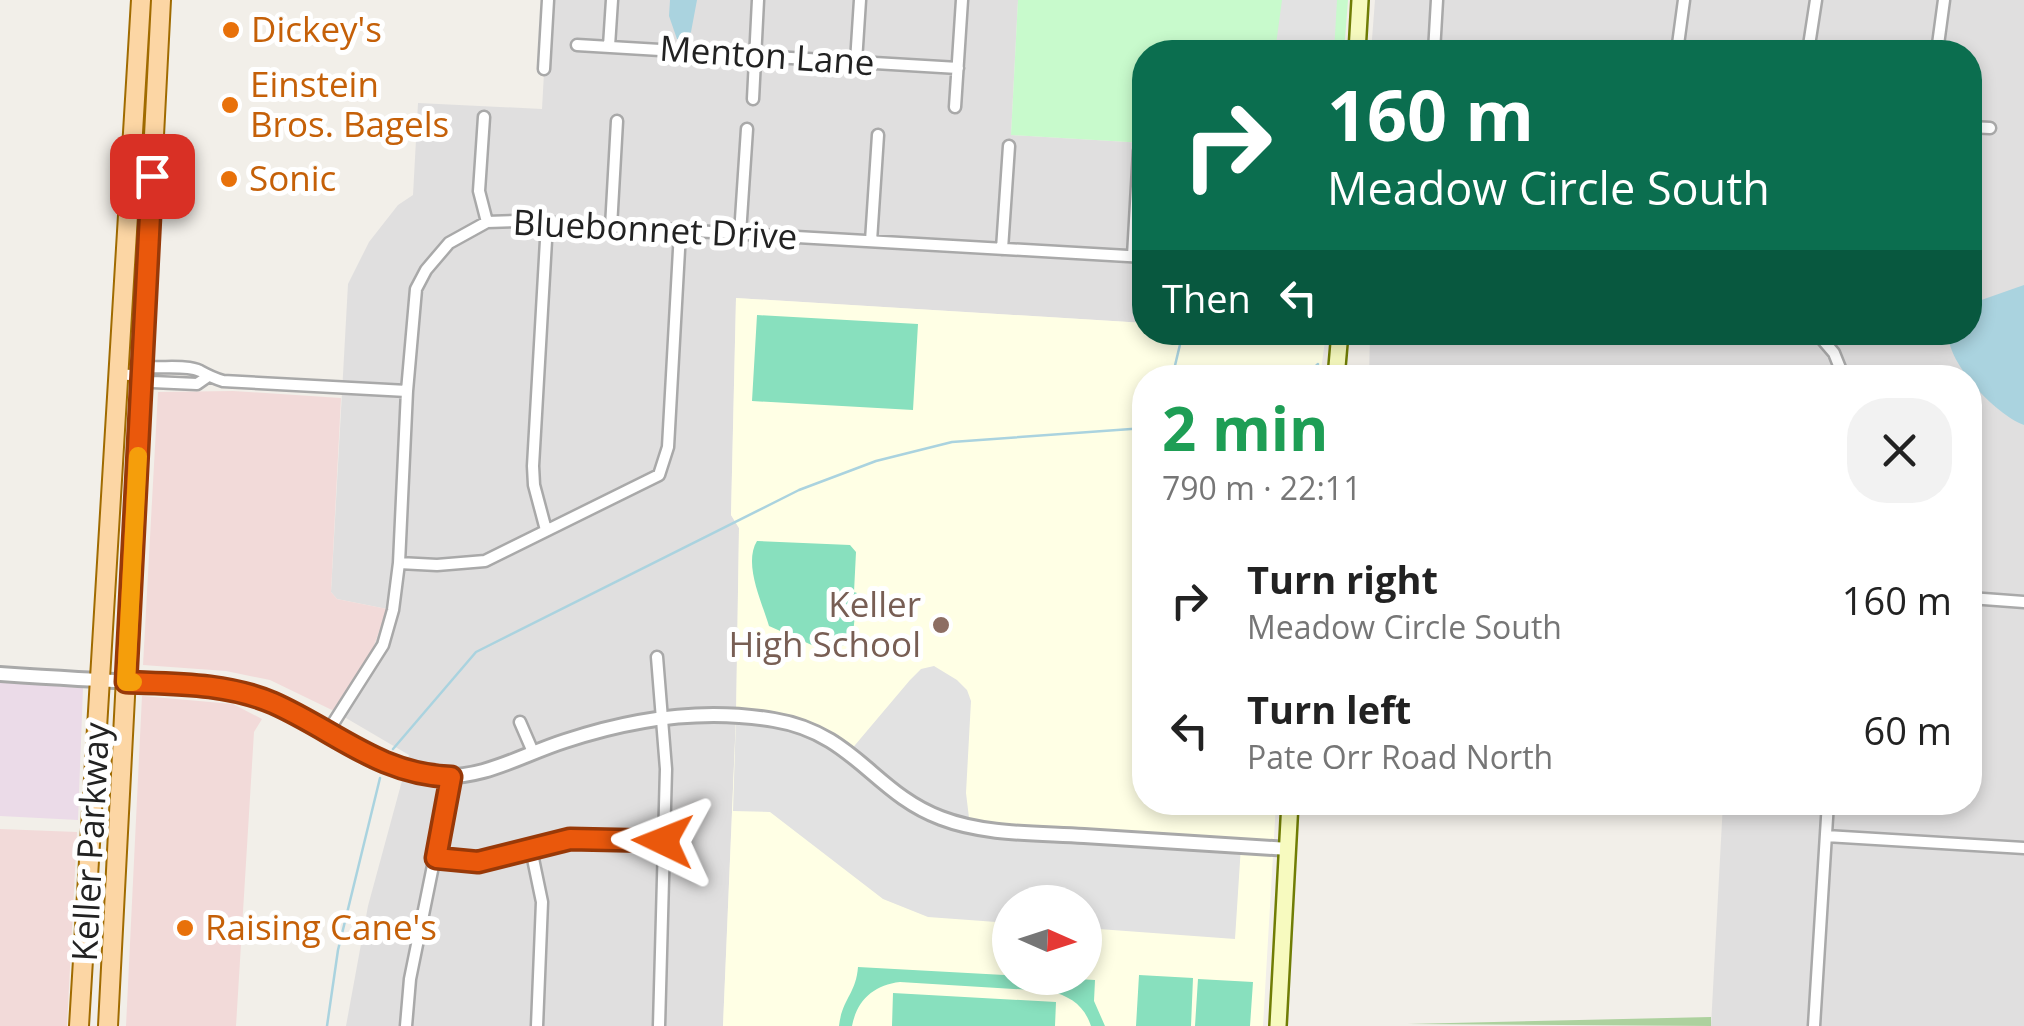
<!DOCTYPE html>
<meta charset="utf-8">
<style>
body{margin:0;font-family:"Open Sans",sans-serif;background:#f2f2f2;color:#222;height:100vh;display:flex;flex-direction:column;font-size:38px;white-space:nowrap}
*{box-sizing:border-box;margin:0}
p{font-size:32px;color:#767676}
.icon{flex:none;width:55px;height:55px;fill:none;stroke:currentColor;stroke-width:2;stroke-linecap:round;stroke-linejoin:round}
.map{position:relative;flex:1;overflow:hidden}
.drawer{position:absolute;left:1132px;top:365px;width:850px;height:450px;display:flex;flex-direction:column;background:#fff;border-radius:40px;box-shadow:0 5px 15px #0003}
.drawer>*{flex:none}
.hud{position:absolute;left:1132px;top:40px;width:850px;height:305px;border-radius:40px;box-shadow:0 5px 15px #0003;background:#0b6e4f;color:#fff;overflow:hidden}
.needle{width:65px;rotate:93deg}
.fabs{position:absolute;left:992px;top:885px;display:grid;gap:20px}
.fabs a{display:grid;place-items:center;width:110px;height:110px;border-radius:50%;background:#fff;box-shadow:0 5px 15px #0003;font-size:50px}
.pin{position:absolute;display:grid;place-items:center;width:85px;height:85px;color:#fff;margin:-42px;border-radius:20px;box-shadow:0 5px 15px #0006}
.me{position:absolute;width:110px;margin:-55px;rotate:272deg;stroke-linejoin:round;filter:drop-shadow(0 0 8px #0008)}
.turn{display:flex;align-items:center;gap:35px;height:210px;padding:0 30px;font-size:45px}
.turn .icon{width:130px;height:130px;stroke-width:2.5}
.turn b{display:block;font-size:70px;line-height:85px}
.then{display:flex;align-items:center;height:95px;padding:0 30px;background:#0003;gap:20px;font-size:38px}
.round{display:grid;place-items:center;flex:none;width:105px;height:105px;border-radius:40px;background:#f2f2f2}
.summary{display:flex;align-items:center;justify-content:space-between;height:170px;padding:0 30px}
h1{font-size:60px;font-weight:700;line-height:75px;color:#1e9e55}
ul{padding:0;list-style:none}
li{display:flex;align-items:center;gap:30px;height:130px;padding:0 30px}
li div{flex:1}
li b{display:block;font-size:38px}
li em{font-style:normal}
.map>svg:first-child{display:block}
.residential{fill:#e0dfdf}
.commercial{fill:#f2dad9}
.industrial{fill:#ebdbe8}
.education{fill:#ffffe5;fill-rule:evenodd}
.forest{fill:#add19e}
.park{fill:#c8facc}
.pitch{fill:#88e0be}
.parking{fill:#e2e2e2}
.water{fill:#aad3df}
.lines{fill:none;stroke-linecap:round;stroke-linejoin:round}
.stream{stroke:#aad3df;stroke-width:2.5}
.minor-casing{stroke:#a9a9a9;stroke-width:15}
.tertiary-casing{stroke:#a9a9a9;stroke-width:18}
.secondary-casing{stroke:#707d05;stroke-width:20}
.primary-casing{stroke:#a06b00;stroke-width:22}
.minor{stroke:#fff;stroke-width:10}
.tertiary{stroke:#fff;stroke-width:12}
.secondary{stroke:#f7fabf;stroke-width:15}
.primary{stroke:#fcd6a4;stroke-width:18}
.route-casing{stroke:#983908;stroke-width:25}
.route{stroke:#ea580c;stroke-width:18}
.slow{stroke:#f59e0b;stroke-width:18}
.food-dot{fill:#e8710a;stroke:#fff;stroke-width:4}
.education-dot{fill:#8d6e63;stroke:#fff;stroke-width:4}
.labels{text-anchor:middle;stroke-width:10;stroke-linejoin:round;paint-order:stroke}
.food-label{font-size:35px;fill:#c56008;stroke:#fff;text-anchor:start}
.street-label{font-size:35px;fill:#222;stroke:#fff}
.education-label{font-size:35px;fill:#785e54;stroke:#fff;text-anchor:end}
</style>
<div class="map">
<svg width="2024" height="1026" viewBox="0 0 2024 1026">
<rect width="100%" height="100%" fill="#f2efe9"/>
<path class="residential" d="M 548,0 L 1018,0 L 1011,135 L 1145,143 L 1145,323 L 736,298 L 731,515 L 739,528 L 736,717 L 723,1026 L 346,1026 L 368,906 L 409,755 L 334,711 L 369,660 L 387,609 L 337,599 L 331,592 L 348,284 L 369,242 L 398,205 L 413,195 L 418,103 L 542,109 Z
M 1375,0 L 2024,0 L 2024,1026 L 1711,1026 L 1723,803 L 1970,802 L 1970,378 L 1369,378 L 1370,333 L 1970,332 L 1970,52 L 1371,52 Z"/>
<path class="commercial" d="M 233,391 L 341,398 L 331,592 L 337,599 L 387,609 L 369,660 L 334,711 L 270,680 L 226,671 L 143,665 L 158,392 Z
M 142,696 L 233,704 L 262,719 L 254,732 L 236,1026 L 126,1026 Z
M 0,829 L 77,832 L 67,1026 L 0,1026 Z"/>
<path class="industrial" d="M 0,682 L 83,688 L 78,820 L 0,816 Z"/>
<path class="education" d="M 736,298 L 1145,323 L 1145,332 L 1326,334 L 1320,377 L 1145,378 L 1145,802 L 1276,803 L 1263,1026 L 723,1026 L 736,717 L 739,528 L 731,515 ZM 1010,902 L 1085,902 L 1085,978 L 1010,978 Z"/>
<path class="forest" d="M 1711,1017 L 1711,1026 L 1407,1024 Z"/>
<path class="park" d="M 1018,0 L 1348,0 L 1344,52 L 1145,52 L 1145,143 L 1011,135 Z"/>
<path class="pitch" d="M 757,315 L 918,324 L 913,410 L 752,401 Z
M 757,541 L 850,545 L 856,552 L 854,592 L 857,593 L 852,645 L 814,646 L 769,626 C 762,602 743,564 757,541 Z
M 858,967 L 1095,980 L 1094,1001 L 1105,1026 L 1091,1026 C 1084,1005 1070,996 1049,991 L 900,982 C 874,985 857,1000 852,1026 L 839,1026 C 842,999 856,994 858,967 Z
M 1139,975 L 1193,978 L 1191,1026 L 1136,1026 Z
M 1198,979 L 1253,982 L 1250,1026 L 1195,1026 Z
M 893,993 L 1056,1002 L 1055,1026 L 892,1026 Z"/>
<path class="parking" d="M 1282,0 L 1337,0 L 1334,52 L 1275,52 Z
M 934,666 L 957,680 L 967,690 L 971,701 L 966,793 L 970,826 L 1241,846 L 1235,939 L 1085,928 L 1085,902 L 1010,902 L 1010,923 L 928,917 L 883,899 L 770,812 L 733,811 L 736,717 L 773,720 L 850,751 L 910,680 L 921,669 Z"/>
<path class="water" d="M 670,0 L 697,0 L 691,32 L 684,39 L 677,39 L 669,16 Z
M 2024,285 L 2024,425 C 1995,414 1948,364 1948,333 L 1970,332 L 1970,304 Z"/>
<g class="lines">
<path class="stream" d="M 1172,378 L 1183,332
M 1303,378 L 1318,364
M 1801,378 L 1811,371
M 393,749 L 476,652 L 799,490 L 876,461 L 952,442 L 1145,428
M 327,1026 L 338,950 L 380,778"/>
<g class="minor-casing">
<path id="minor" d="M 577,45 L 958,68
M 609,46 L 612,0
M 1434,52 L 1437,0
M 1677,52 L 1684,0
M 1808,52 L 1816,0
M 1937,52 L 1944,0
M 856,62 L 860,0
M 544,69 L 548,0
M 753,99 L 758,0
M 955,107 L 962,0
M 484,117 L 479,191 L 487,222
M 1970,127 L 1990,128
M 611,227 L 617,121
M 740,234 L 747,129
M 871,241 L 878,135
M 1002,249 L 1009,146
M 1133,256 L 1139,151
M 1816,332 L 1834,353 L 1844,378
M 118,374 L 142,376 L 152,382 L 197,384 L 207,377
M 144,374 L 151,367 C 165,368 188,365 200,371 C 209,376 213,378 223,381 L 407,391
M 546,530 L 534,485 L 533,466 L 547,223
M 399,563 L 437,565 L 485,561 L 659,475 L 668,447 L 680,232
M 1970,598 L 2024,602
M 657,657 L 666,769 L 659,1026
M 520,722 L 533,752
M 327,733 L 383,645 L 393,610 L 399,563 L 407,391 L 416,289 L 426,270 L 449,243 L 487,222 L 519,221 L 1145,257
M 1826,836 L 2024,848
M 531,849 L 542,902 L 537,1026
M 436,857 L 478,862 L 494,860 L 570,839 L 663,841
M 406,1026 L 410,979 L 451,777
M 1814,1026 L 1828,802"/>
</g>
<g class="tertiary-casing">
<path id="tertiary" d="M 0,674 C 45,677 91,680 136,682 C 173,684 213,683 249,694 C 314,714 365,771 435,776 C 483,780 521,755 565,741 C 631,719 704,708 774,720 C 854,733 874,793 941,818 C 985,835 1037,833 1084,836 C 1152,840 1220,845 1288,849"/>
</g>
<g class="secondary-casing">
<path id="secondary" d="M 1357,52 L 1360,0
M 1336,378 L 1340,332
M 1278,1026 L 1290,802"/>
</g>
<g class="primary-casing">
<path id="primary" d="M 79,1026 L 141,0
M 108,1026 L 161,0"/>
</g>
<use href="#minor" class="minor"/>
<use href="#tertiary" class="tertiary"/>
<use href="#secondary" class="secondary"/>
<use href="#primary" class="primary"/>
</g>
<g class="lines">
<g class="route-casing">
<path id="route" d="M 152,176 L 126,682 C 176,684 226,683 273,703 C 336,731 378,774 451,777 L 436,858 L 478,862 L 570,839 L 663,841"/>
</g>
<use href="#route" class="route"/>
<path class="slow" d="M 133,682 L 126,682 L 138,456"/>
</g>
<g class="food-dot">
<circle cx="231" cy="30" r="10"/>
<circle cx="230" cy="105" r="10"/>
<circle cx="229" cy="179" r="10"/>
<circle cx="185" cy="928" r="10"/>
</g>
<circle class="education-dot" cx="941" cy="625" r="10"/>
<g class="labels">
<g class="food-label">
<text x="251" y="42">Dickey's</text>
<text x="250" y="97">Einstein<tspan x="250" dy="40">Bros. Bagels</tspan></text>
<text x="249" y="191">Sonic</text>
<text x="205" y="940">Raising Cane's</text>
</g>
<g class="street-label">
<text transform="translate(767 56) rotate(4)" y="12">Menton Lane</text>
<text transform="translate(655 230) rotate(3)" y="12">Bluebonnet Drive</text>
<text transform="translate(91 842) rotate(-87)" y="12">Keller Parkway</text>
</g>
<g class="education-label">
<text x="921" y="617">Keller<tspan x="921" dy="40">High School</tspan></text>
</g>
</g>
</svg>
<div class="fabs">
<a><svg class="needle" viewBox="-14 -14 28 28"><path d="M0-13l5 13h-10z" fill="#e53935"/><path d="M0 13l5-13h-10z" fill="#767676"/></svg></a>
</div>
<div class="pin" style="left:152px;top:176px;background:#d93025"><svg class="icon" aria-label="arrive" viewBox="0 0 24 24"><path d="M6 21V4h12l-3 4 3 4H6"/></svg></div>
<svg class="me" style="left:663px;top:841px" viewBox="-20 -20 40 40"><path d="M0-17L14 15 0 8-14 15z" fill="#ea580c" stroke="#fff" stroke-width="4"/></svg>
<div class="hud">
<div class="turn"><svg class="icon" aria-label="right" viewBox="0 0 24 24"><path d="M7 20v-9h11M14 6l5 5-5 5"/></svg><div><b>160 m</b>Meadow Circle South</div></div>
<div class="then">Then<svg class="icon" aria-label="left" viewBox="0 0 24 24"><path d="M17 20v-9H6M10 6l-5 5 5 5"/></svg></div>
</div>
<section class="drawer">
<div class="summary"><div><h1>2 min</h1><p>790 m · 22:11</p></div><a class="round"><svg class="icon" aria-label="close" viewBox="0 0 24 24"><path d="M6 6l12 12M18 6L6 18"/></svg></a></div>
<ul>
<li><svg class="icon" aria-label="right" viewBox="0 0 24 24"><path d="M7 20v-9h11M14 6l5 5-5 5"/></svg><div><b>Turn right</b><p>Meadow Circle South</p></div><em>160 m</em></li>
<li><svg class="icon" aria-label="left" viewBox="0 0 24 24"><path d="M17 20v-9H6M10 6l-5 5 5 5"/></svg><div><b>Turn left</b><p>Pate Orr Road North</p></div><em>60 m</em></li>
</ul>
</section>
</div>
